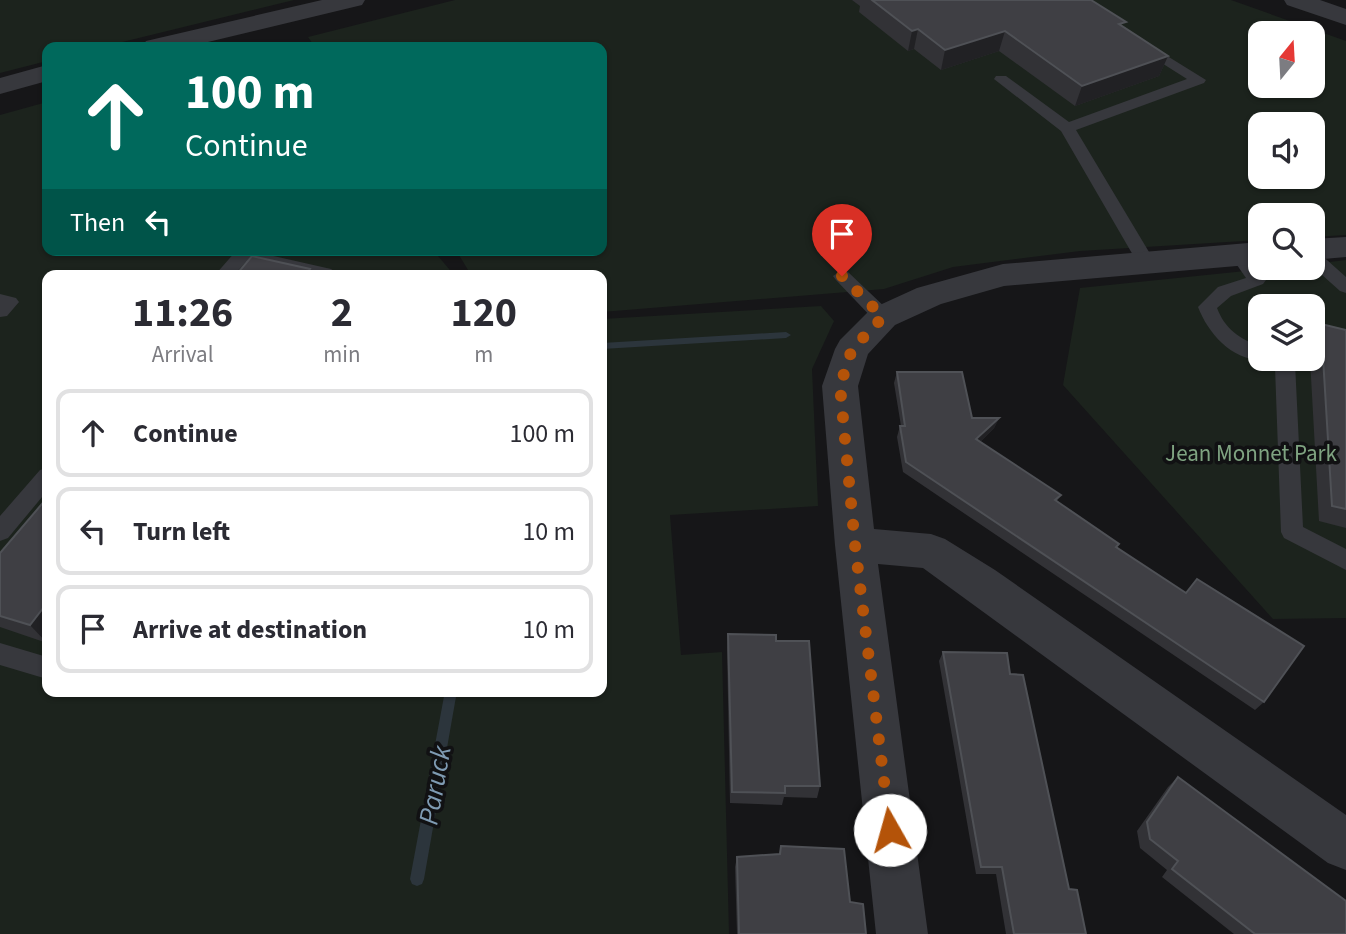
<!DOCTYPE html>
<style>
body{margin:0;font-family:"Source Sans 3",sans-serif;background:#f7f7f7;color:#2b2b33;height:100vh;display:flex;flex-direction:column;font-size:26px;white-space:nowrap}
*{box-sizing:border-box;margin:0}
p{font-size:23px;color:#7c7c81}
.icon{flex:none;width:38px;height:38px;fill:none;stroke:currentColor;stroke-width:2;stroke-linecap:round;stroke-linejoin:round}
.map{position:relative;flex:1;overflow:hidden}
.panel{position:absolute;left:42px;top:270px;width:565px;height:427px;display:flex;flex-direction:column;background:#fff;border-radius:14px;box-shadow:0 2px 5px #0004}
.panel>*{flex:none}
.hud{position:absolute;left:42px;top:42px;width:565px;height:214px;border-radius:14px;box-shadow:0 2px 5px #0004;background:#00695c;color:#fff;overflow:hidden}
.needle{width:46px;rotate:18deg}
.buttons{position:absolute;left:1248px;top:21px;display:grid;gap:14px}
.buttons a{display:grid;place-items:center;width:77px;height:77px;border-radius:14px;background:#fff;box-shadow:0 2px 5px #0004;font-size:35px}
.pin{position:absolute;display:grid;place-items:center;width:60px;height:60px;color:#fff;margin:-72px -30px;border-radius:50% 50% 50% 0;rotate:-45deg;box-shadow:0 0 7px #0007}
.pin .icon{rotate:45deg}
.me{position:absolute;width:77px;margin:-38px;rotate:353deg;stroke-linejoin:round;filter:drop-shadow(0 0 5px #0008)}
.turn{display:flex;align-items:center;gap:24px;height:147px;padding:0 28px;font-size:32px}
.turn .icon{width:91px;height:91px;stroke-width:2.5}
.turn b{display:block;font-size:49px;line-height:60px}
.then{display:flex;align-items:center;height:66px;padding:0 28px;background:#0003;gap:14px;font-size:26px}
.eta{display:flex;justify-content:space-evenly;align-items:center;height:119px;text-align:center}
.eta b{font-size:42px;font-weight:700;line-height:49px}
ul{padding:0;list-style:none}
li{display:flex;align-items:center;gap:21px;height:88px;margin:0 14px 10px;padding:0 14px;border:4px solid #e1e1e2;border-radius:14px}
li div{flex:1}
li b{display:block;font-size:26px}
li em{font-style:normal}
.map>svg:first-child{display:block}
.green{fill:#1c231d;fill-rule:evenodd}
.lines{fill:none;stroke-linecap:round;stroke-linejoin:round}
.stream{fill:#2c353c;fill-rule:evenodd}
.service{fill:#37383d;fill-rule:evenodd}
.minor{fill:#37383d;fill-rule:evenodd}
.tertiary{fill:#37383d;fill-rule:evenodd}
.wall{fill:#323236}
.shaded-wall{fill:#212124}
.building{fill:#3f3f44;stroke:#4f5156;stroke-width:2}
.route{stroke:#b45309;stroke-width:12;stroke-dasharray:0 21.6}
.labels{text-anchor:middle;stroke-width:7;stroke-linejoin:round;paint-order:stroke}
.park-label{font-size:23px;fill:#7fa381;stroke:#111113}
.near-water-label{font-size:28px;font-style:italic;fill:#7f9bb3;stroke:#111113}
</style>
<div class="map">
<svg width="1346" height="934" viewBox="0 0 1346 934">
<rect width="100%" height="100%" fill="#161618"/>
<path class="green" d="M 0,0 L 294,0 L 102,47 L 47,47 L 47,61 L 0,73 Z
M 455,0 L 1231,0 L 1346,41 L 1346,235 L 1313,237 L 1312,215 L 1260,215 L 1260,240 L 1080,251 L 953,267 L 884,289 L 602,312 L 602,275 L 471,275 L 456,250 L 602,250 L 602,47 L 315,47 L 308,37 ZM 1260,33 L 1312,33 L 1312,86 L 1260,86 ZM 1260,124 L 1312,124 L 1312,177 L 1260,177 Z
M 47,102 L 47,250 L 433,250 L 454,275 L 47,275 L 47,691 L 602,691 L 602,319 L 821,306 L 834,321 L 812,369 L 818,506 L 670,515 L 681,655 L 722,652 L 729,934 L 0,934 L 0,115 Z
M 1346,260 L 1346,618 L 1273,619 L 1063,385 L 1080,288 L 1275,268 L 1312,268 L 1313,264 ZM 1260,306 L 1312,306 L 1312,359 L 1260,359 Z"/>
<g class="lines">
<path class="stream" d="M 786,332 L 791,335 L 786,338 L 602,349 L 602,343 Z
M 445,691 L 457,691 L 424,879 L 422,884 L 417,886 L 412,884 L 410,879 Z"/>
<path class="service" d="M 1143,41 L 1206,80 L 1204,83 L 1076,130 L 1155,262 L 1146,268 L 1137,262 L 1061,131 L 994,79 L 996,76 L 1006,76 L 1069,122 L 1187,79 L 1138,48 L 1138,42 Z
M 1239,249 L 1245,251 L 1266,280 L 1263,284 L 1231,296 L 1217,308 C 1225,329 1239,338 1260,347 L 1260,359 L 1292,359 L 1295,363 L 1303,527 L 1346,549 L 1346,570 L 1284,538 L 1281,532 L 1275,367 L 1265,364 L 1263,360 C 1232,361 1208,333 1198,307 L 1218,287 L 1246,278 L 1230,255 Z
M 247,250 L 331,269 L 340,275 L 303,275 L 246,262 L 234,275 L 215,275 L 236,251 Z
M 1312,250 L 1318,252 L 1346,277 L 1346,293 L 1340,291 L 1312,266 Z
M 842,270 L 848,272 L 890,312 L 892,317 L 890,322 L 876,322 L 836,280 L 833,276 Z
M 0,294 L 16,298 L 19,302 L 7,316 L 0,317 Z
M 47,468 L 47,491 L 8,538 L 0,541 L 0,516 L 40,470 Z
M 0,643 L 47,657 L 47,679 L 0,665 Z"/>
<path class="minor" d="M 1346,237 L 1346,257 L 1312,260 L 1312,239 Z
M 1260,242 L 1260,264 L 1004,286 L 941,304 L 895,325 L 868,354 L 858,386 L 874,529 L 931,534 L 945,539 L 995,570 L 1346,815 L 1346,870 L 1328,863 L 923,568 L 878,564 L 928,934 L 876,934 L 835,545 L 822,386 L 835,349 L 840,340 L 871,309 L 917,288 L 1003,264 Z"/>
<path class="tertiary" d="M 322,0 L 365,0 L 362,5 L 187,47 L 142,47 L 146,41 Z
M 1284,0 L 1320,0 L 1346,9 L 1346,25 L 1287,5 Z
M 47,65 L 47,81 L 0,94 L 0,78 Z"/>
</g>
<path class="wall" d="M 852,0 L 1091,0 L 1124,28 L 1168,56 L 1159,76 L 1075,106 L 999,51 L 941,70 L 914,49 L 908,51 L 859,12 L 860,6 Z
M 1321,324 L 1346,330 L 1346,528 L 1319,521 L 1310,359 L 1312,359 L 1312,336 Z
M 897,372 L 972,418 L 999,418 L 994,428 L 980,442 L 1061,495 L 1057,501 L 1117,547 L 1264,702 L 1255,710 L 903,472 L 897,437 L 900,426 L 901,426 L 894,383 Z
M 47,498 L 47,643 L 0,627 L 0,553 Z
M 728,634 L 776,641 L 820,786 L 817,798 L 784,797 L 782,805 L 730,803 L 727,648 Z
M 943,652 L 1010,674 L 1069,889 L 1086,934 L 1006,934 L 996,874 L 976,874 L 939,661 Z
M 1178,777 L 1346,934 L 1234,934 L 1162,877 L 1167,870 L 1140,848 L 1137,831 L 1168,787 Z
M 781,846 L 850,902 L 866,934 L 737,934 L 735,867 L 737,857 L 779,854 Z"/>
<path class="shaded-wall" d="M 918,29 L 914,49 L 908,51 L 912,31 Z
M 1005,31 L 999,51 L 941,70 L 945,50 Z
M 1168,56 L 1159,76 L 1075,106 L 1082,86 Z
M 999,418 L 994,428 L 972,450 L 976,439 Z
M 47,603 L 47,643 L 30,625 Z"/>
<path class="building" d="M 872,0 L 1091,0 L 1126,22 L 1119,24 L 1168,56 L 1082,86 L 1005,31 L 945,50 L 918,29 L 912,31 Z
M 252,256 L 310,269 L 306,275 L 236,275 Z
M 1321,324 L 1346,330 L 1346,509 L 1332,506 Z
M 897,372 L 962,372 L 972,418 L 999,418 L 976,439 L 1061,495 L 1055,500 L 1119,544 L 1116,547 L 1186,593 L 1197,579 L 1304,646 L 1264,702 L 906,462 L 900,426 L 905,426 Z
M 47,498 L 47,603 L 30,625 L 0,616 L 0,553 Z
M 728,634 L 776,635 L 776,641 L 809,641 L 820,786 L 785,786 L 785,793 L 732,792 Z
M 943,652 L 1007,653 L 1010,674 L 1023,675 L 1069,889 L 1077,890 L 1086,934 L 1014,934 L 1002,867 L 981,867 Z
M 1178,777 L 1346,901 L 1346,934 L 1255,934 L 1172,869 L 1178,861 L 1150,839 L 1147,822 Z
M 781,846 L 844,849 L 850,902 L 863,904 L 866,934 L 739,934 L 737,857 L 780,854 Z"/>
<g class="lines">
<path class="route" d="M 842,276 L 883,317 L 852,349 L 840,386 L 855,545 L 890,830"/>
</g>
<g class="labels">
<g class="park-label">
<text x="1251" y="461">Jean Monnet Park</text>
</g>
<g class="near-water-label">
<text transform="translate(434 785) rotate(-80)" y="10">Paruck</text>
</g>
</g>
</svg>
<div class="buttons">
<a><svg class="needle" viewBox="-14 -14 28 28"><path d="M0-13l5 13h-10z" fill="#e53935"/><path d="M0 13l5-13h-10z" fill="#7c7c81"/></svg></a>
<a><svg class="icon" aria-label="sound" viewBox="0 0 24 24"><path d="M4 9h4l5-4v14l-5-4H4zM17 9q2 3 0 6"/></svg></a>
<a><svg class="icon" aria-label="search" viewBox="0 0 24 24"><circle cx="10" cy="10" r="6"/><path d="M15 15l6 6"/></svg></a>
<a><svg class="icon" aria-label="layers" viewBox="0 0 24 24"><path d="M12 4l9 5-9 5-9-5zM3 14l9 5 9-5"/></svg></a>
</div>
<div class="pin" style="left:842px;top:276px;background:#d93025"><svg class="icon" aria-label="arrive" viewBox="0 0 24 24"><path d="M6 21V4h12l-3 4 3 4H6"/></svg></div>
<svg class="me" style="left:890px;top:830px" viewBox="-20 -20 40 40"><circle r="19" fill="#fff"/><path d="M0-13L10 11 0 6-10 11z" fill="#b45309"/></svg>
<div class="hud">
<div class="turn"><svg class="icon" aria-label="ahead" viewBox="0 0 24 24"><path d="M12 20V5M6 11l6-6 6 6"/></svg><div><b>100 m</b>Continue</div></div>
<div class="then">Then<svg class="icon" aria-label="left" viewBox="0 0 24 24"><path d="M17 20v-9H6M10 6l-5 5 5 5"/></svg></div>
</div>
<section class="panel">
<div class="eta">
<div><b>11:26</b><p>Arrival</p></div>
<div><b>2</b><p>min</p></div>
<div><b>120</b><p>m</p></div>
</div>
<ul>
<li><svg class="icon" aria-label="ahead" viewBox="0 0 24 24"><path d="M12 20V5M6 11l6-6 6 6"/></svg><div><b>Continue</b></div><em>100 m</em></li>
<li><svg class="icon" aria-label="left" viewBox="0 0 24 24"><path d="M17 20v-9H6M10 6l-5 5 5 5"/></svg><div><b>Turn left</b></div><em>10 m</em></li>
<li><svg class="icon" aria-label="arrive" viewBox="0 0 24 24"><path d="M6 21V4h12l-3 4 3 4H6"/></svg><div><b>Arrive at destination</b></div><em>10 m</em></li>
</ul>
</section>
</div>
